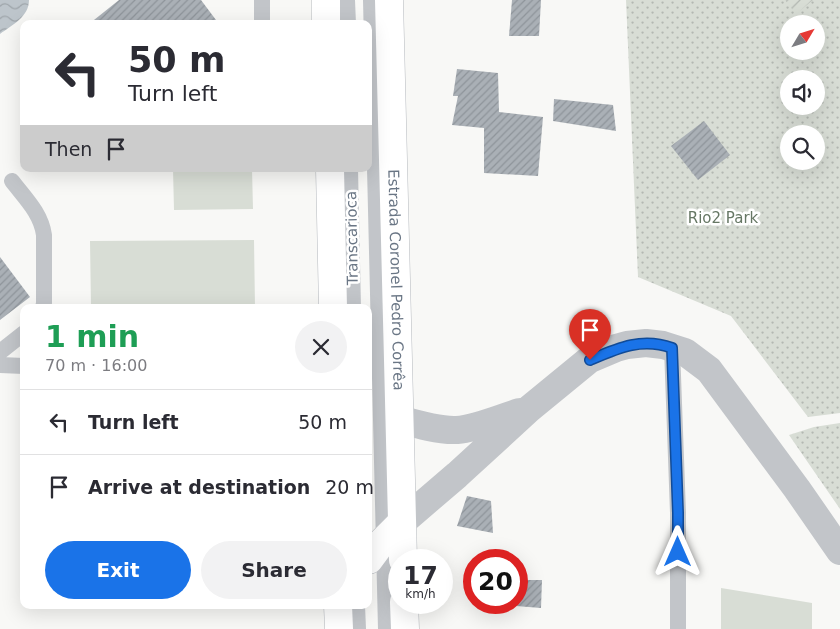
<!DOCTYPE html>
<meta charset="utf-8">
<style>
body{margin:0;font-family:"DejaVu Sans",sans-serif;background:#f2f2f3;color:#2b2b33;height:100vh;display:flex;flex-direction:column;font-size:19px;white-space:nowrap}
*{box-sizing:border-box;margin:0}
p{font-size:16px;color:#7c7c81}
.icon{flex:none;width:28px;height:28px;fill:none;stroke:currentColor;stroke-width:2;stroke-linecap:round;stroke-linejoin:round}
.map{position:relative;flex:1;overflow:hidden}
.drawer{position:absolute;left:20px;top:304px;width:352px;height:305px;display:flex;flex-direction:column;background:#fff;border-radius:10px;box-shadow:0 5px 20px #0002}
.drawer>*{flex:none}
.banner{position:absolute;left:20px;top:20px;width:352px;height:152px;border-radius:10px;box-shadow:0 5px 20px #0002;background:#fff;color:#2b2b33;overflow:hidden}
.needle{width:32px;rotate:52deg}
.fabs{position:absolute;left:780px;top:15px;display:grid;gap:10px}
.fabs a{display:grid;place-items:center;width:45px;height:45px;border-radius:50%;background:#fff;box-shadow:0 5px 20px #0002;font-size:25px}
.speed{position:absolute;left:388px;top:549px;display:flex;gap:10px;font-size:25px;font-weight:700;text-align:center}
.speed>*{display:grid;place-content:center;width:65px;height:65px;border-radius:50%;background:#fff;box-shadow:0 5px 20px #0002;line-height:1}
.speed small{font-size:12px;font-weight:400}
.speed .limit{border:8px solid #d22;background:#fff;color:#111}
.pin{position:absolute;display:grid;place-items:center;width:42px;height:42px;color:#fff;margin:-51px -21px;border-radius:50% 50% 50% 0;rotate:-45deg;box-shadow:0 0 5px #0007}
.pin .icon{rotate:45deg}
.me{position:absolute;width:55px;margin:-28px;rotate:0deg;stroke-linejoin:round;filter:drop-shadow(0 0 4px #0008)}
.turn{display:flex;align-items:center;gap:18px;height:105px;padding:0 25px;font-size:22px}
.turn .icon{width:65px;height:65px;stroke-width:2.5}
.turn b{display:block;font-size:35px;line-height:42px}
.then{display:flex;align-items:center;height:48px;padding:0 25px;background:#0003;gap:10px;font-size:19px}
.round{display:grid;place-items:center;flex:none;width:52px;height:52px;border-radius:26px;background:#f2f2f3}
.headline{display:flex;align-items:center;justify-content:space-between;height:85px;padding:0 25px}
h1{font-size:30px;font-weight:800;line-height:38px;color:#1e9e55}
.primary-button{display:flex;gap:10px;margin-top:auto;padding:10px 25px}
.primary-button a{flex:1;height:58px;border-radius:30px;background:#1a73e8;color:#fff;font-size:20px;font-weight:800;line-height:58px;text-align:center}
.primary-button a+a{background:#f2f2f3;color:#2b2b33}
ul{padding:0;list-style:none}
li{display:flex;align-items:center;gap:15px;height:65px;padding:0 25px;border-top:1px solid #e1e1e2}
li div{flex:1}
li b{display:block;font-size:19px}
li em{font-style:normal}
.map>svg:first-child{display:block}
.grass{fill:#d8ddd5}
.park{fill:url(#park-dots);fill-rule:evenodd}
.garden{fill:url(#garden-furrows)}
.water{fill:url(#water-waves)}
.building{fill:url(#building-hatch)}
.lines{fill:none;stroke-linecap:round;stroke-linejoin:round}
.secondary-casing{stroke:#b5b9be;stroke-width:29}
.service{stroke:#c2c5c9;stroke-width:16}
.minor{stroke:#c2c5c9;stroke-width:28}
.secondary{stroke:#fff;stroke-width:28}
.route-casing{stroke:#114b97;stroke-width:12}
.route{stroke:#1a73e8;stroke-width:9}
.labels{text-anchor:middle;stroke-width:5;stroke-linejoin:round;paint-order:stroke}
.park-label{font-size:15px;fill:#667764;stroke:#fff}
.street-label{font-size:15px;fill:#6a7685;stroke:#fff}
</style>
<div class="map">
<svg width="840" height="629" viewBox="0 0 840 629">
<defs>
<pattern id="park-dots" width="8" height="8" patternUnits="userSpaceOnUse" patternTransform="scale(1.25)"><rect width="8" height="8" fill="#d8ddd5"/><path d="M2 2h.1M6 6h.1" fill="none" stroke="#b3b8b2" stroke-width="1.8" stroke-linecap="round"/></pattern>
<pattern id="garden-furrows" width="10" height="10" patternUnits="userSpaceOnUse" patternTransform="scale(1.25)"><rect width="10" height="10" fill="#d8ddd5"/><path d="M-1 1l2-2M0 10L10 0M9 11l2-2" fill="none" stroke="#b3b8b2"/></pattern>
<pattern id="water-waves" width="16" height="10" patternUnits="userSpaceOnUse" patternTransform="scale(1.25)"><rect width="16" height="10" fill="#bdc5cb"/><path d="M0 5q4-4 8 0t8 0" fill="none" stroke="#9ea5aa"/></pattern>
<pattern id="building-hatch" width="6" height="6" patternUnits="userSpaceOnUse" patternTransform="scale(1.25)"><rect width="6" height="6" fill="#aab0b6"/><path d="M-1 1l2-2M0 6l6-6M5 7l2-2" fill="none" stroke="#8e949a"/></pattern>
</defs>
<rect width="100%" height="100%" fill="#f8f8f6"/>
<path class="grass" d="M 173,169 L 252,169 L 253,209 L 174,210 Z
M 254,240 L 255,307 L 91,307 L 90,241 Z
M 721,588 L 812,603 L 812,629 L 721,629 Z"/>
<path class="park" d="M 626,0 L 840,0 L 840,413 L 808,417 L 731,316 L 638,277 ZM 789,24 L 816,24 L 816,51 L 789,51 ZM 789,79 L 816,79 L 816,106 L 789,106 ZM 789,134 L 816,134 L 816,161 L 789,161 Z
M 840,423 L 840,509 L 789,435 L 814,427 Z"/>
<path class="garden" d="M 785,0 L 813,0 L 796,14 Z"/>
<path class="water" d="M 0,0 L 29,0 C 29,17 12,25 0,34 Z"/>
<path class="building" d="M 119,0 L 201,0 L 219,24 L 89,24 Z
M 512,0 L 541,0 L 539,36 L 509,36 Z
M 457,69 L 498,73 L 499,112 L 543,117 L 538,176 L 484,173 L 484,128 L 452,125 L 458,96 L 453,96 Z
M 554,99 L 613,105 L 616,131 L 553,121 Z
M 704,121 L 730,155 L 698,180 L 671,146 Z
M 0,257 L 30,297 L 0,320 Z
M 467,496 L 491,501 L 493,533 L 457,526 Z
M 516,580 L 542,580 L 541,608 L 516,606 Z"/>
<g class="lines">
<g class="secondary-casing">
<g id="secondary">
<path d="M 326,0 L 326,24"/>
<path id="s1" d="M 389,0 L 403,560"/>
<path d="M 330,169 L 333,308"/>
<path d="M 369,560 L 383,541 L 401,523"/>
<path d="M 404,602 L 405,629"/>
<path d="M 338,605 L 339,629"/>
</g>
</g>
<path class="service" d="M 262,0 L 262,24
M 347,0 L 348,24
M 371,0 L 386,629
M 350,169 L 353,308
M 12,181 C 25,198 41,213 44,235 L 44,303 L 43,308
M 672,348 L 678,513 L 678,629
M 0,352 L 24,333
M 0,365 L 24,366
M 357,605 L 358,629"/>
<path class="minor" d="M 399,419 C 416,424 439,431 457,430 C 478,428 500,418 520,412
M 401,523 L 457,475 L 529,409 L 590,359 L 616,348 L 627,345 L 646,343 L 663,345 L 685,352 L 709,370 L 797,489 L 840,551"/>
<use href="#secondary" class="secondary"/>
</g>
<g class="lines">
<g class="route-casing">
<path id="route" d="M 590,360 C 618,348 642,337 672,348 L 678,513 L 678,552"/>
</g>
<use href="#route" class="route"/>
</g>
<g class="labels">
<g class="park-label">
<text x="723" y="223">Rio2 Park</text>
</g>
<g class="street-label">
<text transform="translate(352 238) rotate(-91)" y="5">Transcarioca</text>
<text dy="5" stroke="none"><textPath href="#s1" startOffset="280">Estrada Coronel Pedro Corrêa</textPath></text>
</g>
</g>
</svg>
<div class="fabs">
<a><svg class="needle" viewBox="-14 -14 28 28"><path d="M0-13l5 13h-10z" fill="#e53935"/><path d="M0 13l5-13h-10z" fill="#7c7c81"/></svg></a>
<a><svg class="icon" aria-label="sound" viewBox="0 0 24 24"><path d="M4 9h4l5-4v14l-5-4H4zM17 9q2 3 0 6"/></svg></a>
<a><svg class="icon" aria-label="search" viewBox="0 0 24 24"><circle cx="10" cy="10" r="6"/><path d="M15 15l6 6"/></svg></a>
</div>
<div class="speed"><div>17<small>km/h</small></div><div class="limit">20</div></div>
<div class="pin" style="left:590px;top:360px;background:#d93025"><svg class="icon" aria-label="arrive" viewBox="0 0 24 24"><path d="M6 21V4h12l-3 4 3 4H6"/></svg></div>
<svg class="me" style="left:678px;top:552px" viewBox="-20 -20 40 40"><path d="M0-17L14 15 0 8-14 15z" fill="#1a73e8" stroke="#fff" stroke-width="4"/></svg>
<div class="banner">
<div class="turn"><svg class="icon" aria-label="left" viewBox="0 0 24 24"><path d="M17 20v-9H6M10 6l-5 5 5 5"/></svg><div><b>50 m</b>Turn left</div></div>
<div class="then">Then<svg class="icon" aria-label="arrive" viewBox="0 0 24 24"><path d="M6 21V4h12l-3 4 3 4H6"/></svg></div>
</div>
<section class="drawer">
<div class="headline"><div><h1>1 min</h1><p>70 m · 16:00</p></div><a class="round"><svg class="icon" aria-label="close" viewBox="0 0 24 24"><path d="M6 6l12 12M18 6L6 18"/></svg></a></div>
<ul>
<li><svg class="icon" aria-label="left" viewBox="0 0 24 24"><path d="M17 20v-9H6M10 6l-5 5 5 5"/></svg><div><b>Turn left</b></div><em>50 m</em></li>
<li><svg class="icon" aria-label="arrive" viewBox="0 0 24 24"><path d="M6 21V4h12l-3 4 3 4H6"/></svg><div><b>Arrive at destination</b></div><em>20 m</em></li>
</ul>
<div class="primary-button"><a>Exit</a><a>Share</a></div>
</section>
</div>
